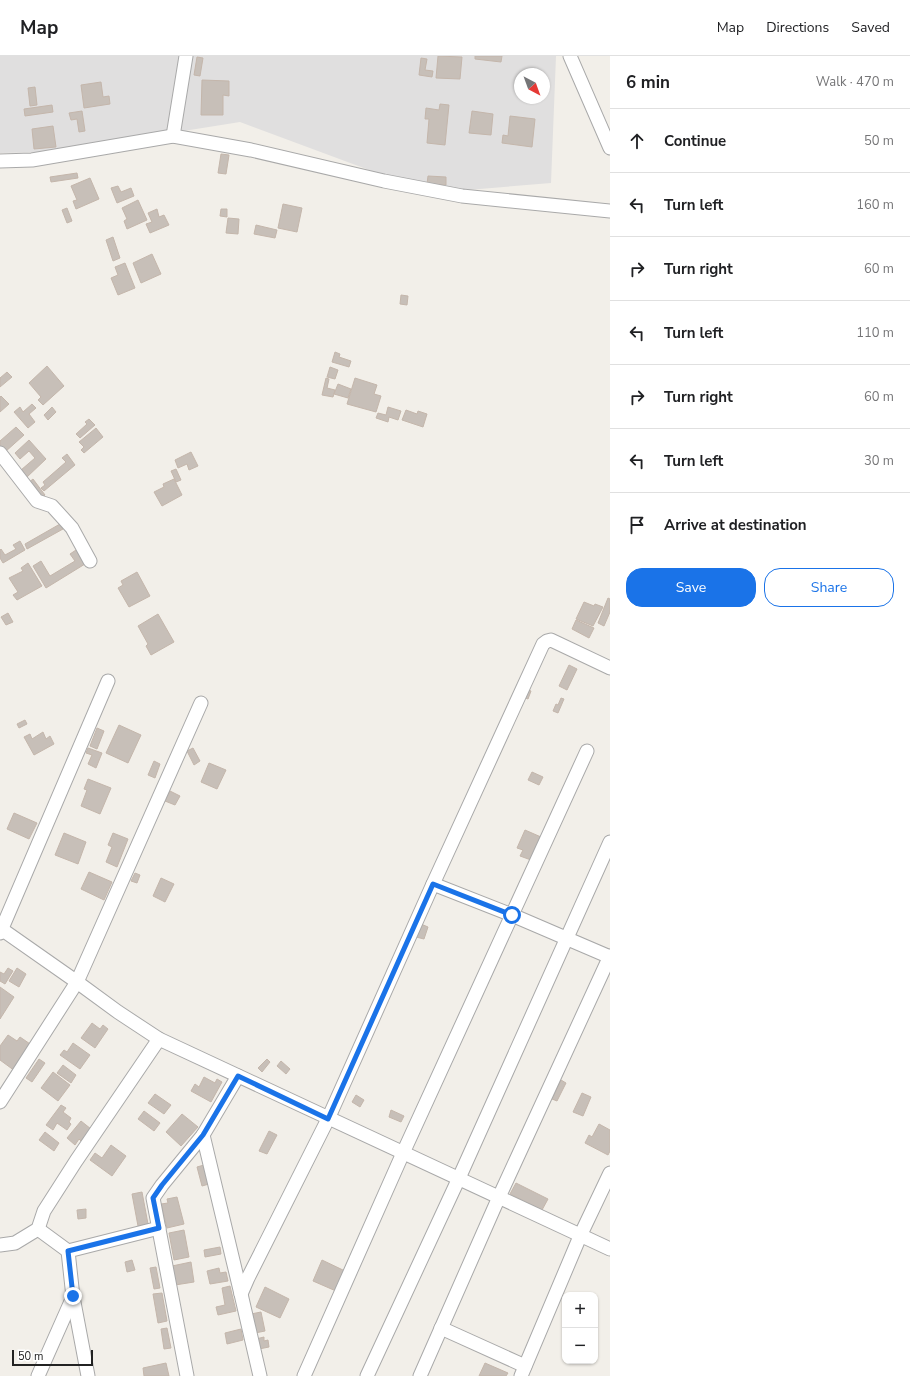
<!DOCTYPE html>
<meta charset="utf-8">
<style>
:root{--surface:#fff;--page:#f2f2f2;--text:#202124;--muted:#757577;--line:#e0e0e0;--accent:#1a73e8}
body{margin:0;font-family:"Nunito Sans",sans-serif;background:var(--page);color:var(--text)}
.controls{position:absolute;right:12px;bottom:12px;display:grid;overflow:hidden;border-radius:8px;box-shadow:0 1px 3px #0004}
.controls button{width:36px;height:36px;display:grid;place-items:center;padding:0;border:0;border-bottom:1px solid var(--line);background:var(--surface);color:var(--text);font:20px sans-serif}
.compass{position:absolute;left:514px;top:12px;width:36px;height:36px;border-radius:50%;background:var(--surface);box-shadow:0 1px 3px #0004;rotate:139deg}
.scale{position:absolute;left:12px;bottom:10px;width:81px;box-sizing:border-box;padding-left:4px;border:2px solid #222;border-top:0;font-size:11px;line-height:14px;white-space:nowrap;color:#222;-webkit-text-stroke:3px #fff;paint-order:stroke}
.stop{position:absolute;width:12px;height:12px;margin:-9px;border:3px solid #1a73e8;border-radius:50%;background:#fff}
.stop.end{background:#1a73e8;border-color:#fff;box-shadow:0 1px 4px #0008}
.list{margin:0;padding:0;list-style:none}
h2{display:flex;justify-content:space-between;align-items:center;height:52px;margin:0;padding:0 16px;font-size:17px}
h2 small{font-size:13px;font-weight:400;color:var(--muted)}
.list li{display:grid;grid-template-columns:26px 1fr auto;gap:12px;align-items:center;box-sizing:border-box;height:64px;padding:0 16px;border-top:1px solid var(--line)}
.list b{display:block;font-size:15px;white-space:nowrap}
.list em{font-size:13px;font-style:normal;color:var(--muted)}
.actions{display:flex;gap:8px;padding:12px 16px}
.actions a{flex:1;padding:9px 0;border:1px solid var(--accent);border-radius:16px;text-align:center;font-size:14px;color:var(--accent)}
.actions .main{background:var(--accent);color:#fff}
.icon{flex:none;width:22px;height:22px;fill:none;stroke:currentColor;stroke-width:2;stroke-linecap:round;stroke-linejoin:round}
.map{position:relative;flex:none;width:610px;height:1320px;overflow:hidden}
header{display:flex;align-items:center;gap:24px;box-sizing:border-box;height:56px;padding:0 20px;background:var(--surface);border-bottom:1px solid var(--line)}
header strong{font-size:19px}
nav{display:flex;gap:22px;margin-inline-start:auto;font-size:14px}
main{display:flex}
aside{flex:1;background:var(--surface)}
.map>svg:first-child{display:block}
.residential{fill:#e0dfdf;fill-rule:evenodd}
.building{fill:#c7bfb8;stroke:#c4b6ab}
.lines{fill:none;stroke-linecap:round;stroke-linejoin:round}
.minor-casing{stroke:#a9a9a9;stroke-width:15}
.minor{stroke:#fff;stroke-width:13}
.route{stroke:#1a73e8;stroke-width:5}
</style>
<header>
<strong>Map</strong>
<nav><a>Map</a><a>Directions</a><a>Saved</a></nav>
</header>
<main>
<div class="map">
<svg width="610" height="1320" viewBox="0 0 610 1320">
<rect width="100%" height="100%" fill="#f2efe9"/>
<path class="residential" d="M0,0h556l-5,127 -120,10 -191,-71 -188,30 -52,1zM520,18h24v24h-24z"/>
<g class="building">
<path d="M438,0l24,1 -2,22 -24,-1z"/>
<path d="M475,0h27l-1,6 -26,-3z"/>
<path d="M197,1l6,1 -3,18 -6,-1z"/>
<path d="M421,2l6,1 -2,11 8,1 -1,6 -13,-2z"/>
<path d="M202,24l27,1v15l-6,-1v20h-22z"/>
<path d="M101,26l2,15 6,-1 1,8 -26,4 -3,-23z"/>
<path d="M35,31l2,18 -7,1 -2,-18z"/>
<path d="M440,48l9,1 -4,40 -18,-2 2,-24h-4l1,-11 13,2z"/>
<path d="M52,49l1,7 -28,4 -1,-7z"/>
<path d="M82,55l3,20 -6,1 -2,-13 -6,1 -2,-7z"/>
<path d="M472,55l21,3 -2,21 -22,-2z"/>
<path d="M510,60l25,3 -3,28 -30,-4 1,-8 5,1z"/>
<path d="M53,70l3,21 -22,2 -2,-20z"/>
<path d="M221,98l8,1 -3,19 -8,-1z"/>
<path d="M77,117l1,5 -27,4 -1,-5z"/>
<path d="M428,120l18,1v8l-19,-1z"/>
<path d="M90,122l9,21 -23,10 -3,-8 4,-1 -6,-14z"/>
<path d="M118,130l3,6 10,-4 3,8 -17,7 -6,-15z"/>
<path d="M138,144l9,20 -20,9 -3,-8 3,-2 -5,-11z"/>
<path d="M283,148l19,4 -5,24 -19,-4z"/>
<path d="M67,152l5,13 -5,2 -5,-13z"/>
<path d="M157,153l2,8 5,-2 5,10 -19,8 -4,-9 6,-2 -4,-9z"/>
<path d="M221,153h6v8l-7,-1z"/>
<path d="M228,162l11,1 -1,15 -12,-1z"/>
<path d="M256,169l21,5 -2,8 -21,-4z"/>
<path d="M113,181l7,21 -7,3 -7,-21z"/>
<path d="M152,198l9,20 -20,9 -8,-20z"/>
<path d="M125,207l10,25 -17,7 -7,-17 7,-3 -3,-8z"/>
<path d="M401,239l7,1 -1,9 -7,-1z"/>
<path d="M335,296l5,2 -1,3 12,4 -2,6 -17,-5z"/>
<path d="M47,310l17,20 -21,19 -5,-5 3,-3 -12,-14z"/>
<path d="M330,311l8,3 -3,9 -8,-2z"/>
<path d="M7,316l5,5 -12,10v-9z"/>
<path d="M326,322l3,1 -2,9 8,2 -2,7 -11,-2z"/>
<path d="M355,322l22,7 -3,9 7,2 -5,16 -29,-8z"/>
<path d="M338,328l13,5 -3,9 -14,-4z"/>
<path d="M1,340l8,8 -9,8v-15z"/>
<path d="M32,348l4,4 -7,6 6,8 -7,6 -14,-16 6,-5 3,5z"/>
<path d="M52,351l4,5 -8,8 -4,-5z"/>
<path d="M388,351l13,4 -3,9 -9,-3 -1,5 -12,-4 2,-5 8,2z"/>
<path d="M406,354l11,4 1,-3 9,3 -4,13 -21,-7z"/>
<path d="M89,363l6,6 -15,13 -4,-4 11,-10 -2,-2z"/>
<path d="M16,371l8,8 -19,17 -5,-6v-5z"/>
<path d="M96,372l7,9 -19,16 -3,-3 3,-3 -5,-5z"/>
<path d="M29,384l17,19 -19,18 -6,-7 14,-12 -6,-7 -9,8 -5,-6z"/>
<path d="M191,396l7,14 -9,4 -2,-6 -9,4 -3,-8z"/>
<path d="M67,398l8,11 -31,26 -3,-3 4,-3 -2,-3 23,-20 -4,-4z"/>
<path d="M176,413l5,11 -5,2 -5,-11z"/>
<path d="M33,423l12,16 -5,4 -12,-16z"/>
<path d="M174,423l8,16 -20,11 -8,-14 10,-5 -1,-3z"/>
<path d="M60,468l3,5 -36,20 -2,-5z"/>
<path d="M20,485l5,9 -22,13 -3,-5v-8l1,-1 4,6 11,-6 -3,-4z"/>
<path d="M76,494l9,14 -39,24 -13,-22 8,-5 9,15 25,-15 -5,-7z"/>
<path d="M28,507l14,23 -25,14 -4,-5 5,-3 -9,-14 14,-7 -2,-3z"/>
<path d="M137,516l13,24 -21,11 -11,-19 5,-3 -2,-4z"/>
<path d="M608,542l2,1v13l-6,14 -6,-3z"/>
<path d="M584,546l10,4 1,-2 8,3 -10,19 -17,-7z"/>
<path d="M8,557l5,9 -7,3 -5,-8z"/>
<path d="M158,558l16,28 -23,13 -5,-9 2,-2 -10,-18z"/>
<path d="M576,564l18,8 -5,10 -17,-9z"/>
<path d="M569,609l8,4 -10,21 -8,-4z"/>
<path d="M526,633l5,2 -3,8 -5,-2z"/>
<path d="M561,642l3,1 -6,14 -5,-2 3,-7 2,1z"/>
<path d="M25,664l2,4 -8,4 -2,-4z"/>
<path d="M119,669l22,10 -13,28 -22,-10z"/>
<path d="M97,672l7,3 -7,18 -7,-3z"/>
<path d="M43,676l3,7 4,-3 4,8 -20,11 -10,-18 6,-3 2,5z"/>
<path d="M88,692l14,5 -6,15 -8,-4 4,-9 -6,-2z"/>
<path d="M193,692l7,13 -6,4 -7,-14z"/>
<path d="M154,705l6,3 -5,14 -7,-3z"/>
<path d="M209,707l17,7 -9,19 -16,-7z"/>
<path d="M532,716l11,5 -4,8 -11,-5z"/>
<path d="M88,723l23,9 -11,26 -19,-8 6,-16 -3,-1z"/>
<path d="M170,735l10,5 -5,9 -10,-4z"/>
<path d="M14,757l23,10 -8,16 -22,-10z"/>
<path d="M525,774l16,7 -10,23 -11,-4 3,-6 -6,-2z"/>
<path d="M64,777l22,9 -8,22 -23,-9z"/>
<path d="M113,777l15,6 -11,28 -11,-5 6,-15 -4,-2z"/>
<path d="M89,816l23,10 -8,18 -23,-11z"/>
<path d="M135,817l5,2 -3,8 -6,-2z"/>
<path d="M161,822l13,6 -9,18 -12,-6z"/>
<path d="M421,868l7,3 -4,12 -8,-2z"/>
<path d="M8,912l5,3 -8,13 -5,-3v-9l4,2z"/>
<path d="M17,912l9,6 -7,13 -10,-6z"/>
<path d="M0,931l14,10 -14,22z"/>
<path d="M92,967l8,6 3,-4 5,4 -13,19 -14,-10z"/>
<path d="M8,979l9,6 3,-4 13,9 -18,25 -15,-11v-14z"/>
<path d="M73,987l17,12 -10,14 -20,-14 4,-5 3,2z"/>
<path d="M39,1003l6,4 -13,19 -6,-4z"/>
<path d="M267,1003l3,3 -8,10 -4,-4z"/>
<path d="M281,1005l9,8 -4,5 -9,-8z"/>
<path d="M63,1009l13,10 -5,8 -14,-10z"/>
<path d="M53,1016l17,13 -12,16 -17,-13z"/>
<path d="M204,1021l11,6 2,-4 5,3 -11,20 -20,-11 4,-7 4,3z"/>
<path d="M561,1024l5,3 -9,18 -5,-2z"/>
<path d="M582,1037l9,4 -8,19 -10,-4z"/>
<path d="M155,1038l16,11 -7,9 -16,-11z"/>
<path d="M356,1039l8,5 -4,7 -8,-5z"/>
<path d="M61,1049l5,3 -3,4 8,6 -2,4 2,2 -4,6 -10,-7 -4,7 -7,-5z"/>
<path d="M391,1054l13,6 -3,6 -12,-5z"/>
<path d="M144,1055l16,12 -6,8 -16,-12z"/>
<path d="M182,1058l16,13 -17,19 -15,-14z"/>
<path d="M81,1065l10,8 -10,12 -2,-2 -4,6 -8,-7z"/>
<path d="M599,1068l11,6v21l-2,4 -23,-12 4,-8 3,2z"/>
<path d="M269,1075l8,4 -10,19 -8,-3z"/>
<path d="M45,1076l14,11 -5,8 -15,-11z"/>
<path d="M111,1089l15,11 -14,20 -22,-16 5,-7 7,5z"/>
<path d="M204,1109l5,19 -7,2 -5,-19z"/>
<path d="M516,1127l32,16 -6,11 -32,-16z"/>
<path d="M142,1136l6,32 -10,2 -6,-32z"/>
<path d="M177,1141l7,27 -17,4 -6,-24 7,-1 -1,-4z"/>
<path d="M86,1153v9l-8,1 -1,-9z"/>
<path d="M184,1174l5,27 -15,3 -5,-27z"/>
<path d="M220,1191l1,7 -16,3 -1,-7z"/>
<path d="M132,1204l3,10 -8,2 -2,-10z"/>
<path d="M322,1204l23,11 -9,20 -23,-10z"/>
<path d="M191,1206l3,20 -19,3 -3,-19z"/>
<path d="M156,1211l4,21 -6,1 -4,-21z"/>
<path d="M219,1212l1,5 6,-1 2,9 -18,3 -3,-13z"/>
<path d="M230,1230l6,25 -18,4 -2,-8 9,-2 -3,-17z"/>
<path d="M265,1231l24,12 -9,19 -24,-11z"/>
<path d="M162,1237l5,28 -9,2 -5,-29z"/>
<path d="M261,1256l4,19 -10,2 -4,-19z"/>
<path d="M167,1272l4,20 -7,1 -3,-20z"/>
<path d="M241,1273l2,11 -16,4 -2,-11z"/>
<path d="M264,1281v4l4,-1 1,7 -10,2 -3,-10z"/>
<path d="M166,1307l3,13h-25l-1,-8z"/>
<path d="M485,1307l23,10 -2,3h-27z"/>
</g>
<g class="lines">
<g class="minor-casing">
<g id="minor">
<path d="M570,0l40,92"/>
<path d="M173,80l13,-80"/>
<path d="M0,105l32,-1 141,-24 78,14 133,31 78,15 148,15"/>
<path d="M0,397l37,48 15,5 20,22 18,33"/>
<path d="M433,828l79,31 98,42"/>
<path d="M0,872l77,54 41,30 41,27 451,210"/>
<path d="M0,877l108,-252"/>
<path d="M0,1046l77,-120 124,-279"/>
<path d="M203,1079l38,159 19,82"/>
<path d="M38,1173l30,22 91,-23"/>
<path d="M0,1189l15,-2 23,-14 6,-18 32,-50 83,-122"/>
<path d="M68,1195l5,46 15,79"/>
<path d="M241,1238l7,-16 80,-159 105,-235 110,-240 4,-3 4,-1 59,28"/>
<path d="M441,1272l84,38"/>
<path d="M38,1320l35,-79"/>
<path d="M187,1320l-34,-178 9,-13 41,-50 35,-59"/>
<path d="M304,1320l99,-223 184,-402"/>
<path d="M367,1320l92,-198 151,-336"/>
<path d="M420,1320l79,-179 111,-241"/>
<path d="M521,1320l60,-142 29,-61"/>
</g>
</g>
<use href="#minor" class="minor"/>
</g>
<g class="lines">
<path class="route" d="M73,1240l-5,-45 91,-23 -6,-30 9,-13 41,-50 35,-59 90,43 105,-235 79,31"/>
</g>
</svg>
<div class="controls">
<button>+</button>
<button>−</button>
</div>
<svg class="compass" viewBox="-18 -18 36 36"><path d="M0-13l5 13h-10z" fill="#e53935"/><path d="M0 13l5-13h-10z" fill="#757577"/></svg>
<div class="scale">50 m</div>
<div class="stop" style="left:512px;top:859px"></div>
<div class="stop end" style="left:73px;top:1240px"></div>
</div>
<aside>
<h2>6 min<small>Walk · 470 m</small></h2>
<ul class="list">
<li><svg class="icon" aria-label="ahead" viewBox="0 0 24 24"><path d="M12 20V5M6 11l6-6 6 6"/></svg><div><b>Continue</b></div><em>50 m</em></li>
<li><svg class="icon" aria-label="left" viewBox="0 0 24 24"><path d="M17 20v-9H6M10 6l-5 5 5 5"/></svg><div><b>Turn left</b></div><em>160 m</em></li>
<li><svg class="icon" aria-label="right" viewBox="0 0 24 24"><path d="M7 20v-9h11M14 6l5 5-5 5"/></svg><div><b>Turn right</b></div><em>60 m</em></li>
<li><svg class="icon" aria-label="left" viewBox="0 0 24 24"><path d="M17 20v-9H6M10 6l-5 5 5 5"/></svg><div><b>Turn left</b></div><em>110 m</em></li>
<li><svg class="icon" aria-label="right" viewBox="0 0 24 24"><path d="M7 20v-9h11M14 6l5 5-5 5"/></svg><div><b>Turn right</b></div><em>60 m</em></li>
<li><svg class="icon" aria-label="left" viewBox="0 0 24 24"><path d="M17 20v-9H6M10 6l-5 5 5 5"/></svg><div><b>Turn left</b></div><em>30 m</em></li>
<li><svg class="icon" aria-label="arrive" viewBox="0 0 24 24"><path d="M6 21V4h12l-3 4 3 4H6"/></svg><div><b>Arrive at destination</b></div></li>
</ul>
<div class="actions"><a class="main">Save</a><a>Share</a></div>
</aside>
</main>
